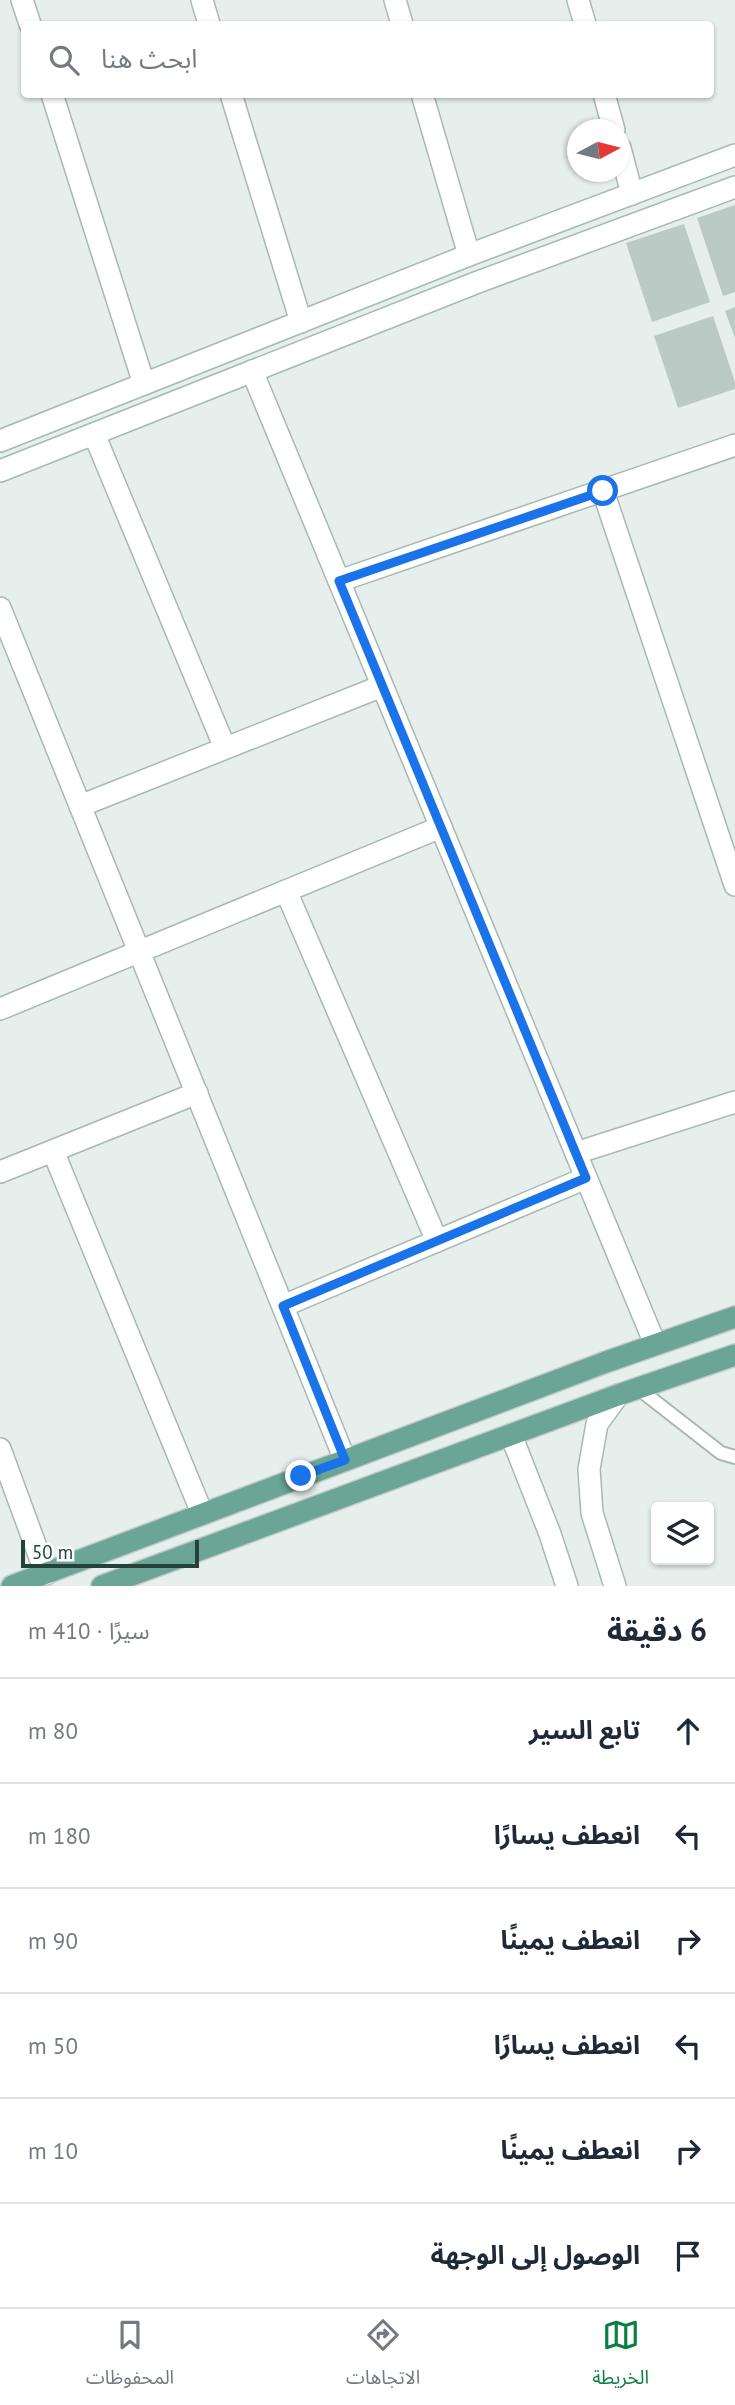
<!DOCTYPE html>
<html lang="ar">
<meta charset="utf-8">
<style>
:root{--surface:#fff;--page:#f6f6f7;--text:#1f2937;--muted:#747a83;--line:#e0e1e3;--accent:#0b8043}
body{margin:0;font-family:"PT Sans","Noto Sans Arabic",sans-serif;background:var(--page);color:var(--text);direction:rtl}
.controls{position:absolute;right:21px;bottom:21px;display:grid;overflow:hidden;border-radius:7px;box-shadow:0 2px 5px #0004}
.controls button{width:63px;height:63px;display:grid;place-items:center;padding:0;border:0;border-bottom:2px solid var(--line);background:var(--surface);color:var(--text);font:35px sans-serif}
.compass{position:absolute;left:567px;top:119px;width:63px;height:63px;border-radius:50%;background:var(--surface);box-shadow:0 2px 5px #0004;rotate:83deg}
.scale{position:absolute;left:21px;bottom:18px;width:178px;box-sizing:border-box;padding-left:7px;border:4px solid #24423a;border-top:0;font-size:19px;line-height:24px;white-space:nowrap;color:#24423a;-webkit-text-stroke:5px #f7fbf9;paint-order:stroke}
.stop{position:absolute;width:21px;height:21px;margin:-16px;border:5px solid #1a73e8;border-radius:50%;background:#fff}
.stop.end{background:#1a73e8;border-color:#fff;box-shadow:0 2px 7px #0008}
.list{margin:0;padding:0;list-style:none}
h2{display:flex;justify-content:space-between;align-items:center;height:91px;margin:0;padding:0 28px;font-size:30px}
h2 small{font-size:23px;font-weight:400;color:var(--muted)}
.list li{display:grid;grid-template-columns:46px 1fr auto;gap:21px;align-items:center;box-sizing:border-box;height:105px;padding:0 28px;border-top:2px solid var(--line)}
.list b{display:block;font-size:26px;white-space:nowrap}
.list em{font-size:23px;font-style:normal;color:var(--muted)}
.icon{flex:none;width:38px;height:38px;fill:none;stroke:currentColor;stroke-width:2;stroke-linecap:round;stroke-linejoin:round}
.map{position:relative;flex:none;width:735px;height:1586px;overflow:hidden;direction:ltr}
.search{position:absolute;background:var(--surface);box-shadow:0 2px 5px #0004;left:21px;right:21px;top:21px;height:77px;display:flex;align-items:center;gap:18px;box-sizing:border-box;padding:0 24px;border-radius:7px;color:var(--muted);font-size:26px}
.sheet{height:721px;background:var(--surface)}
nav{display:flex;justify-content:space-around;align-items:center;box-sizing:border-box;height:98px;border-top:2px solid var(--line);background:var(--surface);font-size:19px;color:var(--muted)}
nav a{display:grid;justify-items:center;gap:4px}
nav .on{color:var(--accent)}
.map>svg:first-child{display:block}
.building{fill:#bbcac4}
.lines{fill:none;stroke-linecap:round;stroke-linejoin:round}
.lane-casing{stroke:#a8b8b2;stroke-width:16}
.street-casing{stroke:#a8b8b2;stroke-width:24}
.secondary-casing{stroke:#a4bbb3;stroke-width:24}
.primary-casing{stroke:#c2cac8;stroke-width:24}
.lane{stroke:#fff;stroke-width:12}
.street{stroke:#fff;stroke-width:21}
.secondary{stroke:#fff;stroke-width:21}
.primary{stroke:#6aa596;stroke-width:21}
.route{stroke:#1a73e8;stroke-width:9}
</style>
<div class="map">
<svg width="735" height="1586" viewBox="0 0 735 1586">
<rect width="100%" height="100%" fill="#e6efeb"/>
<g class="building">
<path d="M735,205v87l-12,4 -26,-78z"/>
<path d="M684,224l26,78 -58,20 -26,-79z"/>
<path d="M735,307v31l-10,-27z"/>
<path d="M713,316l22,66v7l-57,19 -24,-72z"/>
</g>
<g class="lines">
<g class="lane-casing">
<path id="lane" d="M639,1389l82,64 14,4"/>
</g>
<g class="street-casing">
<g id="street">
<path d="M22,0l8,24"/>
<path d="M202,0l7,24"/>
<path d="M395,0l7,24"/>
<path d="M578,0l7,24"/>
<path d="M52,94l92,290"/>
<path d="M231,94l70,228"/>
<path d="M422,94l47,161"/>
<path d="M604,94l10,36"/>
<path d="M620,148l12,46"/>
<path d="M252,371l403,973"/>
<path d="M94,434l131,314"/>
<path d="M603,491l132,394"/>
<path d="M339,581l396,-136"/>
<path d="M0,608l345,852"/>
<path d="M80,806l302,-120"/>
<path d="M286,891l151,350"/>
<path d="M0,1009l441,-182"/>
<path d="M53,1151l149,362"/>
<path d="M576,1153l159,-51"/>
<path d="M0,1172l197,-79"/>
<path d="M283,1306l303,-128"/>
<path d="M0,1449l46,125"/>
</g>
</g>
<g class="secondary-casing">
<g id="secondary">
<path d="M0,441l469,-186 266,-100"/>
<path d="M0,471l478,-189 257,-95"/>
<path d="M511,1435l39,99 17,52"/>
<path d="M615,1586l-23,-73 -3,-44 8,-45 21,-29"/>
</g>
</g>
<g class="primary-casing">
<g id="primary">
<path d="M12,1586l594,-224 129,-45"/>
<path d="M102,1586l516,-191 117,-40"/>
</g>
</g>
<use href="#lane" class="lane"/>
<use href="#street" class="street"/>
<use href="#secondary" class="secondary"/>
<use href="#primary" class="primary"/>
</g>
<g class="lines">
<path class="route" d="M301,1476l44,-16 -62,-154 303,-128 -247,-597 264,-90"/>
</g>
</svg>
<div class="controls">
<button><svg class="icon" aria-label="layers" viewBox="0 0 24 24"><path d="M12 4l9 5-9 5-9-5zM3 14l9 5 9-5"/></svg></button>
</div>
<svg class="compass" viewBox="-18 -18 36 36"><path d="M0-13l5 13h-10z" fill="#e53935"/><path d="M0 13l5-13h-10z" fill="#747a83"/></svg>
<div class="scale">50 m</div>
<div class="stop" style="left:603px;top:491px"></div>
<div class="stop end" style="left:301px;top:1476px"></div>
<div class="search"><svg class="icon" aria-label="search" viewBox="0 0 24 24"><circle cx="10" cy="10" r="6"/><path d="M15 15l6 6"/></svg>ابحث هنا</div>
</div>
<section class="sheet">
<h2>6 دقيقة<small>سيرًا · 410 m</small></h2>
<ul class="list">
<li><svg class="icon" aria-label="ahead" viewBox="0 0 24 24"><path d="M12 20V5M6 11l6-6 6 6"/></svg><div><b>تابع السير</b></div><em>80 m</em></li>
<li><svg class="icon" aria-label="left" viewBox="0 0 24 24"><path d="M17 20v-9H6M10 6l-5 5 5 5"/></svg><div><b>انعطف يسارًا</b></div><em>180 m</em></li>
<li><svg class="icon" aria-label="right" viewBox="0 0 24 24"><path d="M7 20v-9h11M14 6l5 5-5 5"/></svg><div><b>انعطف يمينًا</b></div><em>90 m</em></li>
<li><svg class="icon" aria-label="left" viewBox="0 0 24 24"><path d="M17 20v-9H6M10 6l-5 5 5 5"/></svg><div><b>انعطف يسارًا</b></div><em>50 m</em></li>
<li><svg class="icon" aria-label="right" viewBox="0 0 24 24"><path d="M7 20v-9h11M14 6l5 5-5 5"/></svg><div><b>انعطف يمينًا</b></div><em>10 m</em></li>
<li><svg class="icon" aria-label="arrive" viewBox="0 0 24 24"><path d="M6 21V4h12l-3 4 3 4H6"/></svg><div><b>الوصول إلى الوجهة</b></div></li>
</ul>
</section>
<nav>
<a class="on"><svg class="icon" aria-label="map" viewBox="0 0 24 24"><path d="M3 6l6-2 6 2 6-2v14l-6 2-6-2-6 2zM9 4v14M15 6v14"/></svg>الخريطة</a>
<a><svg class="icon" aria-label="directions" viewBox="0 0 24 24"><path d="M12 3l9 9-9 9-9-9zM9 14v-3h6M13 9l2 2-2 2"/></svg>الاتجاهات</a>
<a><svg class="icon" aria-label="saved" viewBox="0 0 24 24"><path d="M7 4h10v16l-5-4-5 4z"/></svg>المحفوظات</a>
</nav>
